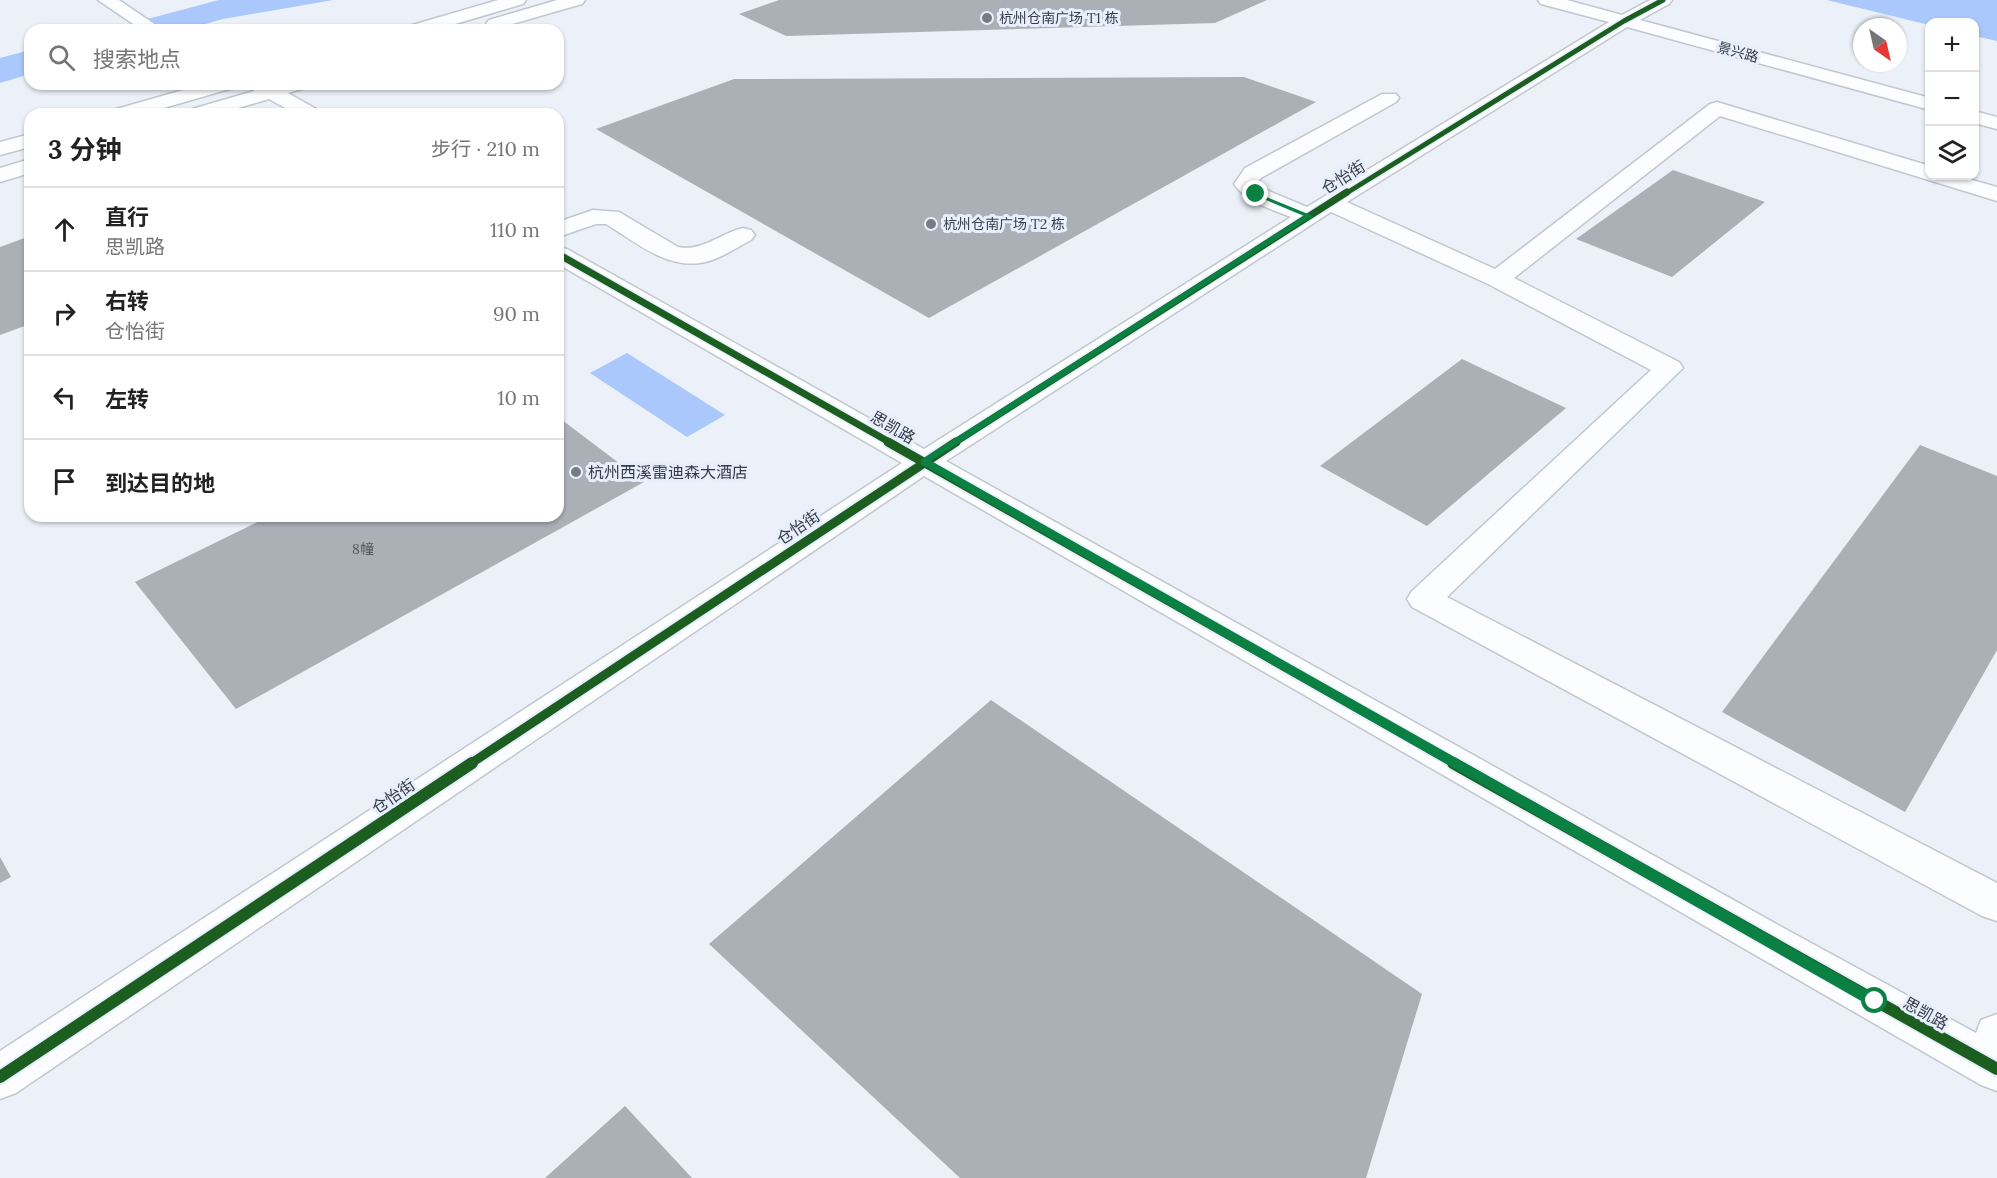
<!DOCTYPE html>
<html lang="zh">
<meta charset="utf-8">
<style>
:root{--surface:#fff;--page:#f2f2f2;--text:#222;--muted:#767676;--line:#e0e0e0}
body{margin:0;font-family:Lora,"Noto Sans SC",serif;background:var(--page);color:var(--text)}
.controls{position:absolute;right:18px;top:18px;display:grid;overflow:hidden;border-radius:12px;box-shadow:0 2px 4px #0004}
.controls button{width:54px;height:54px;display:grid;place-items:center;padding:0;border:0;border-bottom:2px solid var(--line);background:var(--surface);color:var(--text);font:30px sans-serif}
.compass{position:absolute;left:1853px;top:18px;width:54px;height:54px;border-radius:50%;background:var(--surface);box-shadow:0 2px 4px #0004;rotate:146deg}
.stop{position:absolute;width:18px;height:18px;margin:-14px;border:4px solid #0b8043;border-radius:50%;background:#fff}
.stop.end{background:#0b8043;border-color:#fff;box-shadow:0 2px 6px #0008}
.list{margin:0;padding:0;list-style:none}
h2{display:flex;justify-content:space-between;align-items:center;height:78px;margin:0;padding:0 24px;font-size:26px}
h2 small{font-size:20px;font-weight:400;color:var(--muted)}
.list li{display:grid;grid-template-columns:39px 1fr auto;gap:18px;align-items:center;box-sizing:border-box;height:84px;padding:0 24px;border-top:2px solid var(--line)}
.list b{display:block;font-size:22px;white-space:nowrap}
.list p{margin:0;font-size:20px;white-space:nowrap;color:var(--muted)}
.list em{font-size:20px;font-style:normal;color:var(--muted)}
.icon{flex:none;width:33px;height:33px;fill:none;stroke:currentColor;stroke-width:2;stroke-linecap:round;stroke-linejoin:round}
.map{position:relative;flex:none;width:1997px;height:1178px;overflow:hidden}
.search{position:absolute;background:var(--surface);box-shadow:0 2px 4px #0004;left:24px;top:24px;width:540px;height:66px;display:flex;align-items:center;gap:15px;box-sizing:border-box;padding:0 21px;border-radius:18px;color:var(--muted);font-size:22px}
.panel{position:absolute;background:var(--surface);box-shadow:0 2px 4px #0004;left:24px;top:108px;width:540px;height:414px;border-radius:18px}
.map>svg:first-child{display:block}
.water{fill:#aac8fb}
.building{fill:#abafb6}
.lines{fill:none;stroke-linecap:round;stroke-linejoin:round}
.minor-casing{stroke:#c2c7cf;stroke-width:3}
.minor{fill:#fcfdfe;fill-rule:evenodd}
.cycleway-far3-casing{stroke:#e7effd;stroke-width:8}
.cycleway-far2-casing{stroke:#e7effd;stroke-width:10}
.cycleway-far1-casing{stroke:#e7effd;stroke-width:13}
.cycleway-casing{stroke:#e7effd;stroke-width:16}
.cycleway-far3{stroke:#1b5e20;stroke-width:5}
.cycleway-far2{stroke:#1b5e20;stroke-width:7}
.cycleway-far1{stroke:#1b5e20;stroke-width:9}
.cycleway{stroke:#1b5e20;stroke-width:12}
.route{fill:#0b8043}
.poi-dot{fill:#767c84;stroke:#e7effd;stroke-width:2}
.labels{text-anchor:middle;stroke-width:6;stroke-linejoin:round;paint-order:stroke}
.far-poi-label{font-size:14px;fill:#373d46;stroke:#e7effd;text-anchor:start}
.far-street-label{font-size:14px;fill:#373d46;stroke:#e7effd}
.number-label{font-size:14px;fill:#545a62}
.street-label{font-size:16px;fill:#373d46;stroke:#e7effd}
.poi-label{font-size:16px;fill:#373d46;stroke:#e7effd;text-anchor:start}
</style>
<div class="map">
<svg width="1997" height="1178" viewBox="0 0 1997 1178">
<rect width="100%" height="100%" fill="#ecf0f8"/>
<g class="water">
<path d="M219,0h114l-110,19 -39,11h-78z"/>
<path d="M1827,0h170v41l-22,-5 -1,-14h-44l-1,3z"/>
<path d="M30,50v24l-30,9v-25z"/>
<path d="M627,353l98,62 -38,22 -97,-64z"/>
</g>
<g class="building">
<path d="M779,0h488l-52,23 -429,13 -47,-22z"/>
<path d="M1244,77l72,25 -387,216 -333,-189 138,-50z"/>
<path d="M1673,170l92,32 -93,75 -96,-38z"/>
<path d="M30,236v88l-30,11v-88z"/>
<path d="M1462,359l104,49 -139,118 -107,-60z"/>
<path d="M558,417l86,65 -408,227 -101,-127 135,-66h288z"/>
<path d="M1920,445l77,31v174l-92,162 -183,-100z"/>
<path d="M991,700l431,294 -56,184h-406l-251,-234z"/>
<path d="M0,857l11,20 -11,6z"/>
<path d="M625,1106l67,72h-147z"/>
</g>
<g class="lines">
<g class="minor-casing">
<g id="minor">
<path d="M98,0h21l44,30h-21z"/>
<path d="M498,0h28l-3,4 -88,26h-29l3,-4z"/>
<path d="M557,0h28l-3,4 -87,25 -6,-1 -3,-4 3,-4z"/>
<path d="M1538,0h29l55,15 28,-15h22l-3,4 -29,16 290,78v12l-303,-83 -280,175 148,67 215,-165 7,-2 213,64v10h28l39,11v14l-277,-85 -206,162 165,84 4,6 -236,229 550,286v38l-15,-5 -570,-309 -5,-8 5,-8 239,-221 -163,-86 -157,-72 -385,249 834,465 196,107 5,-13 16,-6v77l-16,-6 -1057,-609 -908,617 -16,6v-48l902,-588 -344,-199v-17l9,2 357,200 367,-232c-20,-8 -44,-14 -57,-33l11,-16 137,-74h14l3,4 -3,4 -135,76 -4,5 7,6 43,18 302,-185 -68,-18z"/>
<path d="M204,84h32l-3,4 -90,26h-33l3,-4z"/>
<path d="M251,84h57l-3,4 -17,5 30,17 3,4h-25l-27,-15 -51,15 -29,-1 3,-4 62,-18 -4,-5z"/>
<path d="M1974,111l23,6v12l-23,-6z"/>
<path d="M30,134v13l-30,8v-13z"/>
<path d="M30,159v14l-30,9v-14z"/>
<path d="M593,210l26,2 59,35c24,5 43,-14 65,-19l8,2 4,5 -4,5c-15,8 -34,21 -51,23 -35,5 -66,-22 -94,-39h-10l-38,13v-15z"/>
</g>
</g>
<use href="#minor" class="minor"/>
<g class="cycleway-far3-casing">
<path id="cycleway-far3" d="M1345,194l279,-173 39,-21"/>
</g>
<g class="cycleway-far2-casing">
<g id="cycleway-far2">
<path d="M558,254l333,189"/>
<path d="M954,443l393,-251"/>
</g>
</g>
<g class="cycleway-far1-casing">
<g id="cycleway-far1">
<path d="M888,442l568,322"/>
<path d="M470,764l486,-322"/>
</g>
</g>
<g class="cycleway-casing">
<g id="cycleway">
<path d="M1453,763l544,306"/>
<path d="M0,1077l472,-314"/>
</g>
</g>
<use href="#cycleway-far3" class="cycleway-far3"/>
<use href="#cycleway-far2" class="cycleway-far2"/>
<use href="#cycleway-far1" class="cycleway-far1"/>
<use href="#cycleway" class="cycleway"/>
</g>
<path class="route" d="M1254,192l59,24 -382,245 948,536 2,4 -2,5h-9l-949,-542v-4l383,-244 -50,-21z"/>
<g class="poi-dot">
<circle cx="987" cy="18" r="6"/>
<circle cx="931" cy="224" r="6"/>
<circle cx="576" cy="472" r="6"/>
</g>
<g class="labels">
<g class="far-poi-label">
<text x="999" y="23">杭州仓南广场 T1 栋</text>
<text x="943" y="229">杭州仓南广场 T2 栋</text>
</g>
<g class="far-street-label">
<text transform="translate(1738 52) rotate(15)" y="5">景兴路</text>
</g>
<g class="number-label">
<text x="363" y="554">8幢</text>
</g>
<g class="street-label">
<text transform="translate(1343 177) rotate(-32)" y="6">仓怡街</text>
<text transform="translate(893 427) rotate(30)" y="6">思凯路</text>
<text transform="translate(798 527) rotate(-34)" y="6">仓怡街</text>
<text transform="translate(393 796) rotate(-34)" y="6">仓怡街</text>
<text transform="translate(1926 1013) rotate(29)" y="6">思凯路</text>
</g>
<g class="poi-label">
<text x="588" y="478">杭州西溪雷迪森大酒店</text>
</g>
</g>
</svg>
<div class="controls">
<button>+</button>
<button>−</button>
<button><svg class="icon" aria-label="layers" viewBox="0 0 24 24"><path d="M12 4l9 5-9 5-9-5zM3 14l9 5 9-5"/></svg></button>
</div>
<svg class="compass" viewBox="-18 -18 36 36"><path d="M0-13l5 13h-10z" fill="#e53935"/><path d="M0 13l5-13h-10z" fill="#767676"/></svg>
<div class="stop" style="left:1875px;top:1001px"></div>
<div class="stop end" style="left:1256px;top:194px"></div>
<div class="search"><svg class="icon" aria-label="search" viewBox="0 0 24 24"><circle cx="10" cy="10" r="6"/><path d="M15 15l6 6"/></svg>搜索地点</div>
<section class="panel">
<h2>3 分钟<small>步行 · 210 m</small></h2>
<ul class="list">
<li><svg class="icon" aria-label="ahead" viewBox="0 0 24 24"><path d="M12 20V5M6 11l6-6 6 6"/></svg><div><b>直行</b><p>思凯路</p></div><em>110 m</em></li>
<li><svg class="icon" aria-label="right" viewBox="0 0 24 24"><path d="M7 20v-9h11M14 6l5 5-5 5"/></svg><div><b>右转</b><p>仓怡街</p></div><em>90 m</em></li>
<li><svg class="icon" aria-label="left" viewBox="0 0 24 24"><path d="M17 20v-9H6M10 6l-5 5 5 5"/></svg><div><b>左转</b></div><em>10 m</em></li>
<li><svg class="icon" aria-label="arrive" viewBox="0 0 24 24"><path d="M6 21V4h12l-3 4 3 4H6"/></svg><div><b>到达目的地</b></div></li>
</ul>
</section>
</div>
